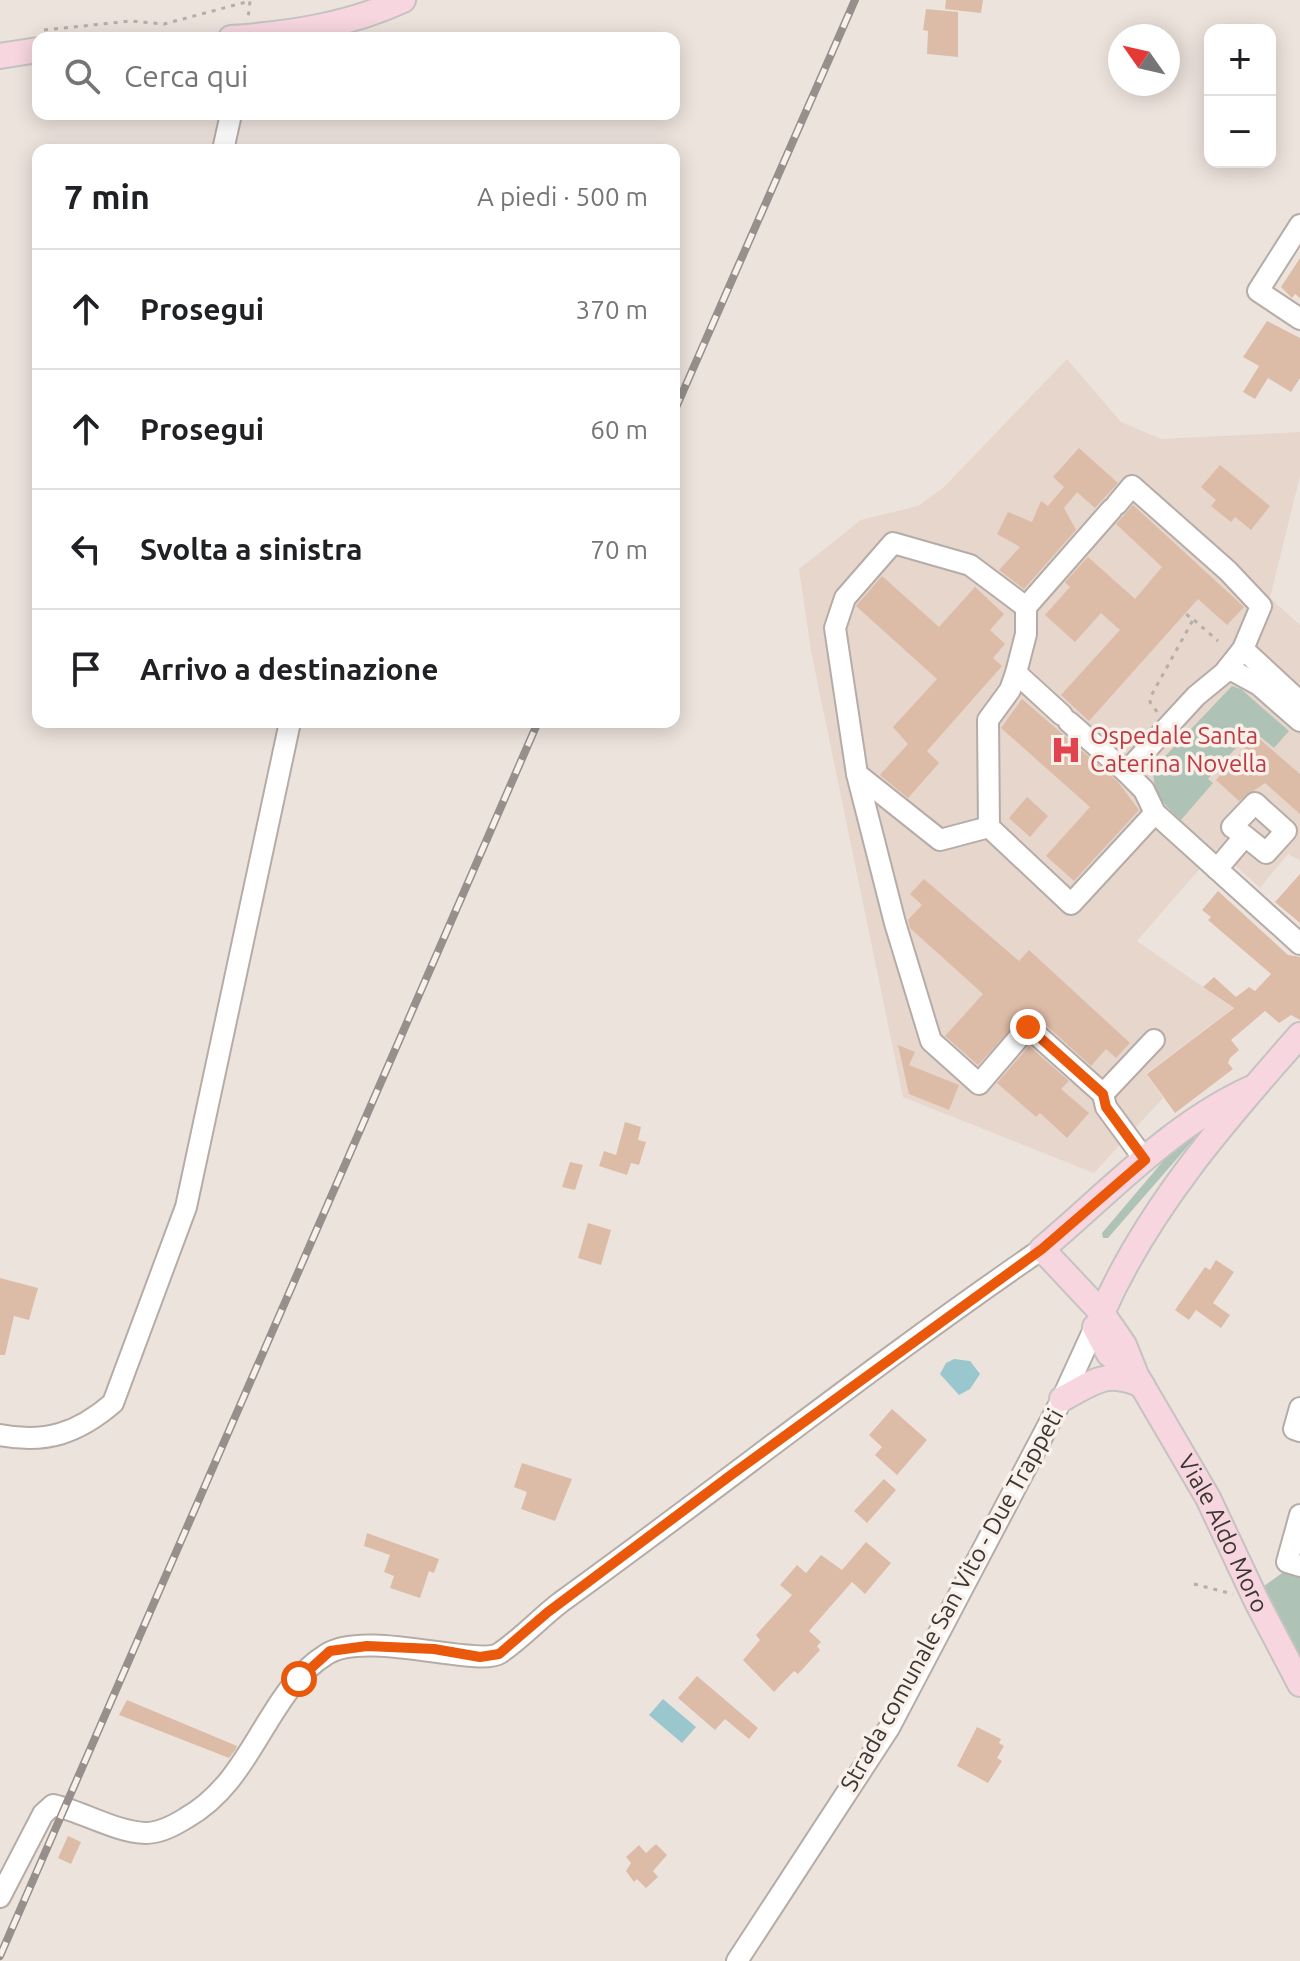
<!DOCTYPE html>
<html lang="it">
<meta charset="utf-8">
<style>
:root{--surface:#fff;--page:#f6f6f6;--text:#202124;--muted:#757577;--line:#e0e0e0}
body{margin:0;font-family:Ubuntu,sans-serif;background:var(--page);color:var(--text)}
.controls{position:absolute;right:24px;top:24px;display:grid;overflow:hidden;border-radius:16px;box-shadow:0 4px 20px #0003}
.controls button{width:72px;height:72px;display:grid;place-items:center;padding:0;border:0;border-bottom:2px solid var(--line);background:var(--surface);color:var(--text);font:40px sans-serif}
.compass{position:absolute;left:1108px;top:24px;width:72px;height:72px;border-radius:50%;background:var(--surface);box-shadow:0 4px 20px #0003;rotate:304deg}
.stop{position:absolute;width:24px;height:24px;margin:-18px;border:6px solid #ea580c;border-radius:50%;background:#fff}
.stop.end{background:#ea580c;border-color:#fff;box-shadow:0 2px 8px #0008}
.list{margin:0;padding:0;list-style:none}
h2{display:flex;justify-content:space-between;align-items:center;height:104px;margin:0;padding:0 32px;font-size:34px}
h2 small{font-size:26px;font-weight:400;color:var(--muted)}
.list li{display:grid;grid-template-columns:52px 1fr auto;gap:24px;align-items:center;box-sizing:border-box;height:120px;padding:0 32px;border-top:2px solid var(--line)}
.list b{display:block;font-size:30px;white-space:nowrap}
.list em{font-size:26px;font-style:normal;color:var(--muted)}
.icon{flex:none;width:44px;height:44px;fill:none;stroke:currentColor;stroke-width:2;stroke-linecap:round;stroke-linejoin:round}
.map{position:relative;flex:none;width:1300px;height:1961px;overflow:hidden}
.search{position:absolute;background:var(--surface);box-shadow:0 4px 20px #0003;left:32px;top:32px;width:648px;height:88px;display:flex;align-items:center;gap:20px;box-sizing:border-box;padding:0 28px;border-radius:16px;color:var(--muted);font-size:30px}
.panel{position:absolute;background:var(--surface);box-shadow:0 4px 20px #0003;left:32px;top:144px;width:648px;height:584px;border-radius:16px}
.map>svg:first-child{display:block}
.built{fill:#e6d6cc}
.green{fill:#aec3b6}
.water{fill:#9ac7ce}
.building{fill:#ddbca7}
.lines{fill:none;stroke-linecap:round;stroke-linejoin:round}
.minor-casing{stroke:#b6aca7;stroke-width:24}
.major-casing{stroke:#c4c3c2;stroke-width:28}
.path{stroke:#b6aea9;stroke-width:3;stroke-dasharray:4 6;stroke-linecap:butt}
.minor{stroke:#fff;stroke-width:20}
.major{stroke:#f7d6df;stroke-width:24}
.rail-casing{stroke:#968f8b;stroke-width:8}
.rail{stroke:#faf0ea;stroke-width:5;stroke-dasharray:15;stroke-linecap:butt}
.route{stroke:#ea580c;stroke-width:10}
.labels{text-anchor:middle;stroke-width:7;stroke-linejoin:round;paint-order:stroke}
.health-label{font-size:24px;fill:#be3a42;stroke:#faf0ea;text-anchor:start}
.street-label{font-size:24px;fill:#3a3734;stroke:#faf0ea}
</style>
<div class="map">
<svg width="1300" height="1961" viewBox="0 0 1300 1961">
<rect width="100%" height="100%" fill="#ede3dd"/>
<path class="built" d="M1067,359l54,63 40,17 139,-7v44l-30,122 30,27v235l-12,-6 -28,34 -43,-39 -80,92 96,67 -86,65 16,25 -69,75 -191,-76 -92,-446 -12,-82 62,-49 57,-14 25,-18z"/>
<g class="green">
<path d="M1232,686l9,3 48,42 -15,17 -22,-18 -44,49 5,4 -32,37c-17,-15 -30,-28 -27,-52z"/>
<path d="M1187,1133h9l-2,6 -86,99h-5l-1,-5z"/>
<path d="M1282,1573l18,2v80l-36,-69z"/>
</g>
<g class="water">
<path d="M954,1359l16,2 10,13 -10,15 -11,6 -19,-21 6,-11z"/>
<path d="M663,1699l33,28 -14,16 -33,-28z"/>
</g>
<g class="building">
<path d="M946,0h37l-2,13 -36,-4z"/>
<path d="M926,9l32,3v45l-31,-3 1,-23 -5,-1z"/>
<path d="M1300,258v40l-5,-4 -3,4 -11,-11z"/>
<path d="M1267,321l33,17v40l-9,14 -23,-14 -13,21 -12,-7 16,-26 -16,-9z"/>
<path d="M1079,448l39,35 -23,25 -18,-16 -13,16 12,22 -52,59 -25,-19 21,-23 -23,-13 11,-22 24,10 9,-21 7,5 16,-19 -11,-10z"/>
<path d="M1220,465l50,41 -19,24 -16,-13 -4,5 -20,-16 5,-6 -15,-13z"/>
<path d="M1133,505l111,102 -17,18 -29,-26 -109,122 -28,-26 59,-65 -19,-17 -26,29 -30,-27 25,-28 -5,-5 23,-25 47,42 27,-32 -46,-43z"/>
<path d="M882,576l57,51 36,-40 29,27 -14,16 15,14 -12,14 9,8 -75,85 12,12 -31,35 -28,-23 28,-31 -15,-17 44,-48 -81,-73z"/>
<path d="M1022,699l96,83 21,28 -65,71 -28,-25 44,-49 -89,-79z"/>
<path d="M1256,736l44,38v40l-35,-31 -26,18 -23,-21z"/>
<path d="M1027,797l21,19 -18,21 -21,-19z"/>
<path d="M1300,874v49l-25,-21z"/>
<path d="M924,879l95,82 10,-11 101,93 -14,15 -10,-9 -15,17 -54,-49 -12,-2 -47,50 -33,-29 38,-42 -73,-66 -2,-8 14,-15 -12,-11z"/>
<path d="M1218,891l70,64 12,2v63l-9,-5 -12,8 -14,-12 -34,29 8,10 -9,8 -2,5 5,6 -58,44 -28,-39 87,-66 -31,-21 11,-10 22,20 13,-10 6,4 16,-17 -63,-54 3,-3 -9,-7z"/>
<path d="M898,1045l17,7 -6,13 50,20 -10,25 -40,-16z"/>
<path d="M1029,1046l40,35 -8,8 28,24 -22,25 -27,-25 -4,4 -39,-34z"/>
<path d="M625,1122l16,5 -3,13 8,2 -7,23 -8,-2 -4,12 -28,-9 5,-15 12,4z"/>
<path d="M570,1162l13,3 -8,25 -13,-3z"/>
<path d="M588,1223l23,7 -10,35 -23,-7z"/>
<path d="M1216,1260l18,12 -21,31 17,12 -9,13 -25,-18 -7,10 -14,-10 30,-43 5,3z"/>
<path d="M0,1278l38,10 -9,32 -15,-4 -9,39h-5z"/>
<path d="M892,1409l35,31 -30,35 -22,-20 7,-8 -13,-12z"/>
<path d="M522,1463l50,16 -17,42 -34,-12 6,-17 -13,-5z"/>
<path d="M884,1479l12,11 -29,33 -13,-12z"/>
<path d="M367,1533l72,26 -5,14 -5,-2 -9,27 -30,-10 4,-12 -10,-4 6,-17 -26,-9z"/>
<path d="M866,1542l25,21 -26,31 -13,-12 -43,49 12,11 -4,4 3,4 -22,24 -4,-3 -20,21 -31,-32 17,-20 -4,-5 36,-40 -12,-10 17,-20 9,8 15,-18 21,15z"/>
<path d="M697,1676l61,52 -9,11 -24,-20 -10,11 -37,-32z"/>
<path d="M127,1700l110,46 -1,3 -7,9 -97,-38 -13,-5z"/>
<path d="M977,1727l24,12 -2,4 5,3 -7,12 5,3 -14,22 -31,-17z"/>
<path d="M68,1836l13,6 -10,22 -13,-6z"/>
<path d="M656,1844l11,11 -14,16 5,6 -12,11 -9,-9 -3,3 -8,-11 5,-8 -5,-6 13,-12 7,8z"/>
</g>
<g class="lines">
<g class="minor-casing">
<g id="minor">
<path d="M223,150l8,-36"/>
<path d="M1300,225l-42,66 42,28"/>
<path d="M1117,504l15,-18 96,85 33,35 -18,43 -19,24 -28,23 -70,76 18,18 11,23 145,131"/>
<path d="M1243,649l57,53"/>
<path d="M1228,668l31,17 41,36"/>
<path d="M1016,673l-6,17 -22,30 1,107 82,77 84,-91"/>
<path d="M1062,715l-46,-42 10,-39v-27l86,-98"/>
<path d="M1069,722l57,50"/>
<path d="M857,774l38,149 36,118 48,43 49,-57 75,67 51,-54"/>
<path d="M989,827l-49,13 -83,-66 -22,-146 10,-30 48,-55 77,22 56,42"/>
<path d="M1217,869l28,-33 21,17 20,-22 -31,-28 -23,24 13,9"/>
<path d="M1103,1094l3,13 39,53"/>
<path d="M1300,1408l-6,21 6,2"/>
<path d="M0,1435c46,9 78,-2 113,-32l73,-196 104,-485"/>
<path d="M1300,1515l-13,47 13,4"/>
<path d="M0,1897l43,-83 10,-9c31,7 62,27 93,28 13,0 29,-8 40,-15 69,-39 80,-127 141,-164 39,-25 152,14 173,-1 22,-15 40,-35 61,-51 161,-116 317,-241 481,-353"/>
<path d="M737,1961l152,-233 173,-329 38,-83"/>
</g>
</g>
<g class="major-casing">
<g id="major">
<path d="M231,38c59,-4 118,-13 172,-38"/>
<path d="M0,56l38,-6"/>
<path id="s1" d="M1254,1087c-82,36 -144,105 -212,162l60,64 22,32 12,30 72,123 49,104 43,82"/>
<path d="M1102,1313c46,-105 123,-193 198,-278"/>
<path d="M1095,1327l14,27 25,19"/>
<path d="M1062,1399c33,-17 43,-30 80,-14"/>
</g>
</g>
<g class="path">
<path d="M44,30l87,-9 33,3 86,-23 -2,18"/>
<path d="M1194,620l24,21"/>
<path d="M1157,712l-7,-10 1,-6 42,-76 -8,-7"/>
<path d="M1194,1584l39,10"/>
</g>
<use href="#minor" class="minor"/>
<use href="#major" class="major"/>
<g class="rail-casing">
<g id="rail">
<path d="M674,412l181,-412"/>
<path d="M0,1956l538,-1234"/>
</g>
</g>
<use href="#rail" class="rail"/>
</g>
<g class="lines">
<path class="route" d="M299,1679l31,-28 37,-5 67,3 46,8 19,-3 49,-42 183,-137 311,-226 103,-89 -39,-53 -3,-13 -75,-67"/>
</g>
<defs>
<g id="hospital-bare" transform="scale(2.4)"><path d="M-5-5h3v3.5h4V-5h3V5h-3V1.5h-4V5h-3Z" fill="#e0444e" stroke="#faf0ea" stroke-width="2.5" paint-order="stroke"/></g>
</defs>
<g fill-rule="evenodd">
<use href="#hospital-bare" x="1066" y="750"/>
</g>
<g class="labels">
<g class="health-label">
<text x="1090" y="744">Ospedale Santa<tspan x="1090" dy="28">Caterina Novella</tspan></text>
</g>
<g class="street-label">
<text dy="8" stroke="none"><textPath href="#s1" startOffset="608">Viale Aldo Moro</textPath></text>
<text transform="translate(952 1600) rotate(-61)" y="8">Strada comunale San Vito - Due Trappeti</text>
</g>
</g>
</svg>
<div class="controls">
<button>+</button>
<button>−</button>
</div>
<svg class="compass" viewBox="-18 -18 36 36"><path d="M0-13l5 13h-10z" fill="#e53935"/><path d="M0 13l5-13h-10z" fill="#757577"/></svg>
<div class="stop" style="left:299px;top:1679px"></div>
<div class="stop end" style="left:1028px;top:1027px"></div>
<div class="search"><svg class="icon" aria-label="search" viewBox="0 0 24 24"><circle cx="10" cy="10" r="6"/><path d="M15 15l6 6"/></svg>Cerca qui</div>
<section class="panel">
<h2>7 min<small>A piedi · 500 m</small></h2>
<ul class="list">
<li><svg class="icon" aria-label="ahead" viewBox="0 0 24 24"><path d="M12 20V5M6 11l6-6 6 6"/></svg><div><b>Prosegui</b></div><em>370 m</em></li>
<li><svg class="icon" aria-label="ahead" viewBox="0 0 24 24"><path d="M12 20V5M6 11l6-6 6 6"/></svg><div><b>Prosegui</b></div><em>60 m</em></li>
<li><svg class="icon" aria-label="left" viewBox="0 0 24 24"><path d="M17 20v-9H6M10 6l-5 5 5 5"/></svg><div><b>Svolta a sinistra</b></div><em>70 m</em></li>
<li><svg class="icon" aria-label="arrive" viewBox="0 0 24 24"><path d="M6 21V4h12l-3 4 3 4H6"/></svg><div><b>Arrivo a destinazione</b></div></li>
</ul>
</section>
</div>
